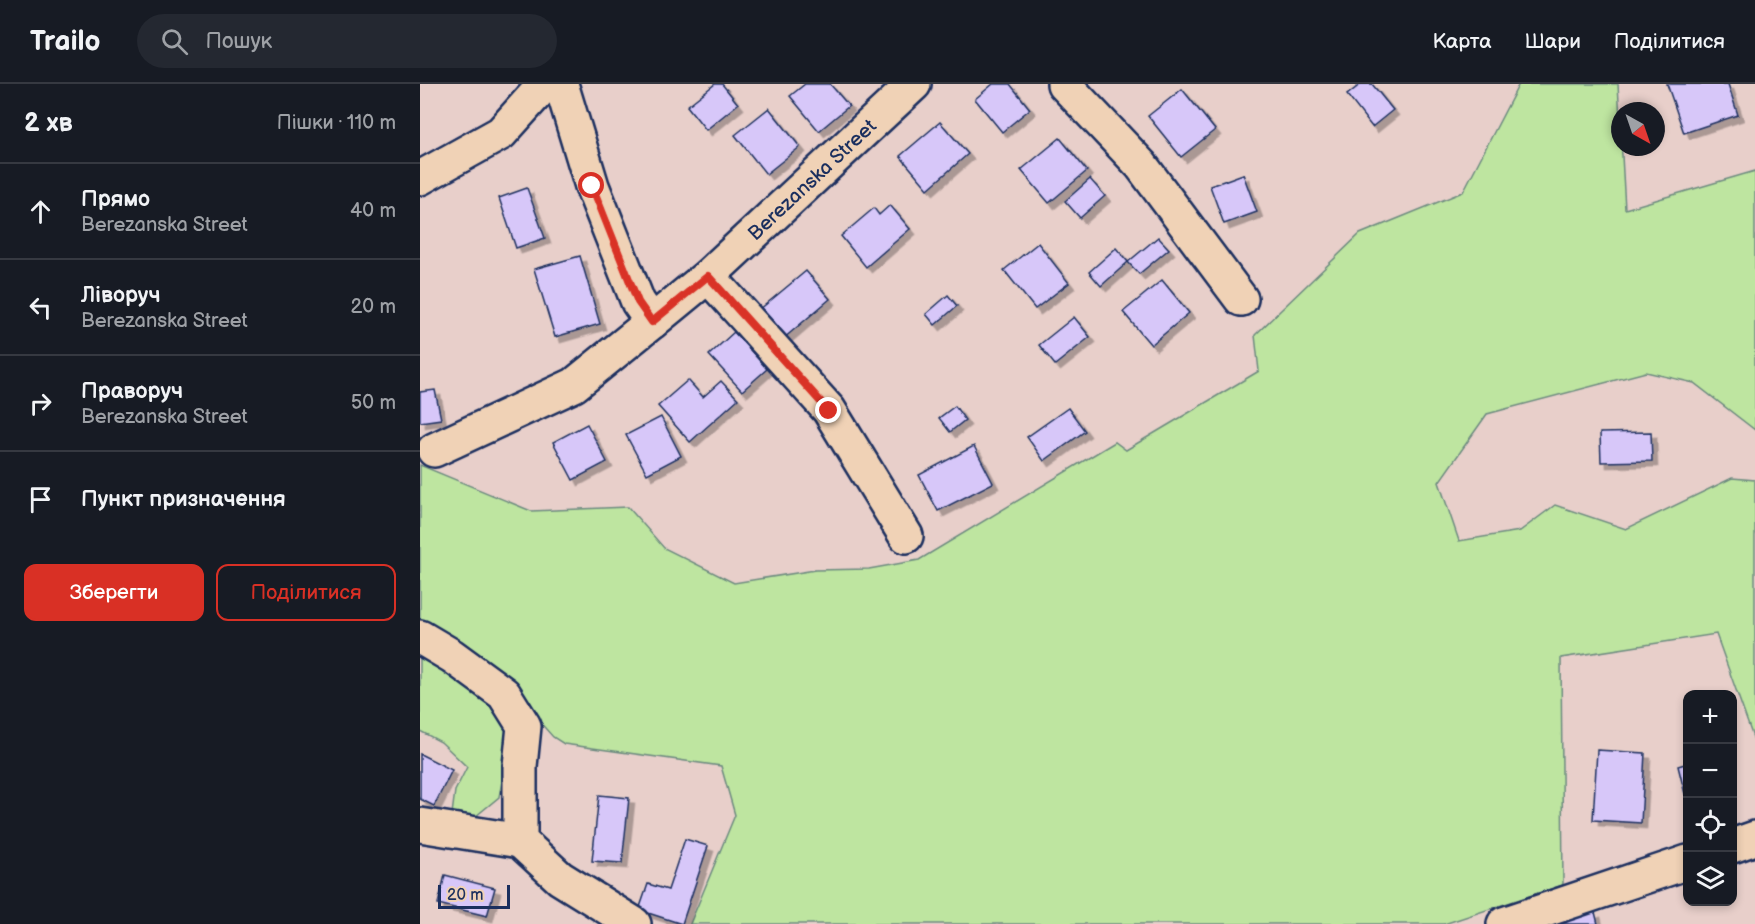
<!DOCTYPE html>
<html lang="uk">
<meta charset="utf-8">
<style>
:root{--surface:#171b24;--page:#242831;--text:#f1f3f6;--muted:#9ea1a6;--line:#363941;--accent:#d93025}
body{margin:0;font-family:"Balsamiq Sans",sans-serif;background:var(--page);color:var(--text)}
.controls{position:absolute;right:18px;bottom:18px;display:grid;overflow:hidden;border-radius:12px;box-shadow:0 3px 9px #0003}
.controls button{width:54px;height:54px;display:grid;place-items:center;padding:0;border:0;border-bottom:2px solid var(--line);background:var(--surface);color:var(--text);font:30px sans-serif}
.compass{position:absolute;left:1191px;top:18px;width:54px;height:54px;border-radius:50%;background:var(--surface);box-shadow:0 3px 9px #0003;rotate:140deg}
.scale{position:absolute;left:18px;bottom:15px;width:72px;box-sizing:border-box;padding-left:6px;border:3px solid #1b2f5e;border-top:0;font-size:16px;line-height:21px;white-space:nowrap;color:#1b2f5e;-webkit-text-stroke:4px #f0d2b6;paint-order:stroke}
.stop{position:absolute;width:18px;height:18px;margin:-14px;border:4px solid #d93025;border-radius:50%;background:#fff}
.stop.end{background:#d93025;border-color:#fff;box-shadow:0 2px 6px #0008}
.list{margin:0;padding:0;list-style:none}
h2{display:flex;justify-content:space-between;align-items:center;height:78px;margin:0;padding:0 24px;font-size:26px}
h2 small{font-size:20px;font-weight:400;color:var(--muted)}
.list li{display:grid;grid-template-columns:39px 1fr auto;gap:18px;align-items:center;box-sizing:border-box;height:96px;padding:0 24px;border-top:2px solid var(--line)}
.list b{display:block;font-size:22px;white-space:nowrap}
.list p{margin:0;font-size:20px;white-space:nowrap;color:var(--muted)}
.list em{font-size:20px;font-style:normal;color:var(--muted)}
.actions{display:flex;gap:12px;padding:18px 24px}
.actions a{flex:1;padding:14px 0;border:2px solid var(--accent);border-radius:12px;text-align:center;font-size:21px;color:var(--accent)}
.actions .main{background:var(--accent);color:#fff}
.icon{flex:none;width:33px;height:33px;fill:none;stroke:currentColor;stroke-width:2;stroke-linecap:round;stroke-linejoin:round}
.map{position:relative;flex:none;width:1335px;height:840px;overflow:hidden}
header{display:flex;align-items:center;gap:36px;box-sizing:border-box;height:84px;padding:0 30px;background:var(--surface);border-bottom:2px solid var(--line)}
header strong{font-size:28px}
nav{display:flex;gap:33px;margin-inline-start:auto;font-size:21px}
.search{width:420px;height:54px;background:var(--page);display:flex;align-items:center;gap:15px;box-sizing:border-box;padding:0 21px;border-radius:33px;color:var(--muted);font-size:22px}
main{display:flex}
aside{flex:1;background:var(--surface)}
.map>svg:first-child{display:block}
.green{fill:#bee5a0;stroke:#6c8a7f;stroke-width:1.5}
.building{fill:#d7c7f9;stroke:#1b2f5e;stroke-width:1.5;filter:url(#shadow)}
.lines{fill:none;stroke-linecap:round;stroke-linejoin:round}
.minor-casing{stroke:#1b2f5e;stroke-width:38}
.minor{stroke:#f0d2b6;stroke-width:33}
.route{stroke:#d93025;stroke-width:8}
.labels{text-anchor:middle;stroke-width:4.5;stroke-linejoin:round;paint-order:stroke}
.street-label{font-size:20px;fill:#1b2f5e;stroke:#f0d2b6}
</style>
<header>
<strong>Trailo</strong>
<div class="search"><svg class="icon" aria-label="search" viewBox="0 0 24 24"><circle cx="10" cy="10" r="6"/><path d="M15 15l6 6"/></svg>Пошук</div>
<nav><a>Карта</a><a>Шари</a><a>Поділитися</a></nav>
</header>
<main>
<aside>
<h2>2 хв<small>Пішки · 110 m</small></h2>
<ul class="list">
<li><svg class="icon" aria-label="ahead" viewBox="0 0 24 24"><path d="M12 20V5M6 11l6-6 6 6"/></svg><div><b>Прямо</b><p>Berezanska Street</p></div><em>40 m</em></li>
<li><svg class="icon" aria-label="left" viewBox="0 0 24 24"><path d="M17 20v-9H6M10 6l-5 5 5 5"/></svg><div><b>Ліворуч</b><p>Berezanska Street</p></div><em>20 m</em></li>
<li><svg class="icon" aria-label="right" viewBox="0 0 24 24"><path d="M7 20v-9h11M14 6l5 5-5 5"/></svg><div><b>Праворуч</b><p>Berezanska Street</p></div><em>50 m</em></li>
<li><svg class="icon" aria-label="arrive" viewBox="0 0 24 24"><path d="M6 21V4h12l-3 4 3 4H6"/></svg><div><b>Пункт призначення</b></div></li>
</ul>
<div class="actions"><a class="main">Зберегти</a><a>Поділитися</a></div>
</aside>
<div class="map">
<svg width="1335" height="840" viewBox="0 0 1335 840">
<defs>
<filter id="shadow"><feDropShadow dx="5.5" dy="5.5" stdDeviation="0" flood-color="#0004"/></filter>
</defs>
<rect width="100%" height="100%" fill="#e8cfca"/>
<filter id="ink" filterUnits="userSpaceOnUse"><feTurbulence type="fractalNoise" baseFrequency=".0167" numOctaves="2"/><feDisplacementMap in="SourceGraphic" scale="12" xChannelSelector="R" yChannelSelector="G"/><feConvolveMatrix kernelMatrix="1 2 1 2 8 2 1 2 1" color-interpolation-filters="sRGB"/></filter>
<g filter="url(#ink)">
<g class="green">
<path d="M1099,0h99l7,125 130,-38v259l-61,-47 -48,-11 -159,42 -48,68 20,59 61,-10 35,-26 71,24 106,-51 23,2v263l-39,-109 -155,24 2,227 -119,39h-754l45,-109 -14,-49 -157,-22 -11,-7 -57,-64 -76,-48v-160l111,46 97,-4 36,41 70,35 81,-13 54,-1 50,-9 196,-118 11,8 133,-79 -4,-36 105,-101 103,-42z"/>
<path d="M0,566l74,49 17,35 -12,63 -23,19 -24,-2 3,-23 12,-24 -26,-25 -21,-11z"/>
</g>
<g class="building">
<path d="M295,0h7l16,20 -32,26 -19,-24z"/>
<path d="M385,0h25l19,22 -30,25 -29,-35z"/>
<path d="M573,0h17l20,25 -28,23 -27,-33z"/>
<path d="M941,0h11l21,26 -21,17 -25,-32z"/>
<path d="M1247,0h61l10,31 -54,18z"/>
<path d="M762,5l33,41 -34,27 -33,-41z"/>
<path d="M349,24l31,39 -34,27 -31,-39z"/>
<path d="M520,38l28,32 -40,35 -28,-33z"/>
<path d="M640,54l27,33 -38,32 -28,-33z"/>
<path d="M823,90l14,38 -33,12 -14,-38z"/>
<path d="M670,95l15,17 -25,22 -15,-17z"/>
<path d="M107,104l18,50 -29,10 -17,-50z"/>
<path d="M470,121l20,24 -44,38 -25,-31 33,-28 5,7z"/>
<path d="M738,153l11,12 -30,25 -11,-12z"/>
<path d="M618,159l31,40 -34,26 -31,-39z"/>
<path d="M696,164l12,14 -27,24 -12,-14z"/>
<path d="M160,172l20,68 -45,13 -21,-68z"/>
<path d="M386,187l24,28 -47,40 -24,-29z"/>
<path d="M742,196l27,33 -38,32 -28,-33z"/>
<path d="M528,211l9,11 -22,19 -9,-11z"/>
<path d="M654,233l16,20 -35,28 -16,-20z"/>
<path d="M314,248l33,37 -25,22 -33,-36z"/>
<path d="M268,296l15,17 18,-16 17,18 -48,43 -32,-36z"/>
<path d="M15,306l6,29 -21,3v-30z"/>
<path d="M535,322l10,14 -15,12 -11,-14z"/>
<path d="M648,324l17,23 -41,30 -17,-24z"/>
<path d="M241,333l20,39 -34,18 -21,-39z"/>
<path d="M167,340l20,38 -34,18 -20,-38z"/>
<path d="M1231,348l1,29 -51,1 -1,-29z"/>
<path d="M554,362l19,37 -55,28 -19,-36z"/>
<path d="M1177,666l48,3 -4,70 -48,-3z"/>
<path d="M0,670l32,16 -18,36 -14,-7z"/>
<path d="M1268,679v30l-3,1 -7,-28z"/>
<path d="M179,711l30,3 -7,65 -30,-2z"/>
<path d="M265,755l23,7 -26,78 -43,-14 9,-26 20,6z"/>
<path d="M25,791l50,13 -8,28 -49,-12z"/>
<path d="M1175,828l3,12h-47z"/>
</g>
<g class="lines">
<g class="minor-casing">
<g id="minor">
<path id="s1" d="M141,0l31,102 46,116 14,20 56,-46 206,-192"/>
<path d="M644,0l77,81 100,134"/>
<path d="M0,94l81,-45 44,-49"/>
<path d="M288,192l121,134 77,126"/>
<path d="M14,366l140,-65 78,-63"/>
<path d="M0,553l32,19 52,38 20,32 -4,40v75l40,37 74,46"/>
<path d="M0,741l100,16"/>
<path d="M1312,762l23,-8"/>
<path d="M1084,840l184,-62"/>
</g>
</g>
<use href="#minor" class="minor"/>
</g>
</g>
<g class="lines" filter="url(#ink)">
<path class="route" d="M172,102l46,116 14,20 56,-46 121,135"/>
</g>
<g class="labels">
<g class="street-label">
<text dy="7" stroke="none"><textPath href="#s1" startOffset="470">Berezanska Street</textPath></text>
</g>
</g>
</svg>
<div class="controls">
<button>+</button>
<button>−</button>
<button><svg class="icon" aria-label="locate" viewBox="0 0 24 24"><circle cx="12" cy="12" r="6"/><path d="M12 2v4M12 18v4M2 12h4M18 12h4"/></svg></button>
<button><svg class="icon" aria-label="layers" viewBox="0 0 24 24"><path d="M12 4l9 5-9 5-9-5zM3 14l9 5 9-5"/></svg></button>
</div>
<svg class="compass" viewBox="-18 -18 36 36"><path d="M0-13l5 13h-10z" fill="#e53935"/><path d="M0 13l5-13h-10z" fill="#9ea1a6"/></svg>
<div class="scale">20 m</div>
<div class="stop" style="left:172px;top:102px"></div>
<div class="stop end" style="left:409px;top:327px"></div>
</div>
</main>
